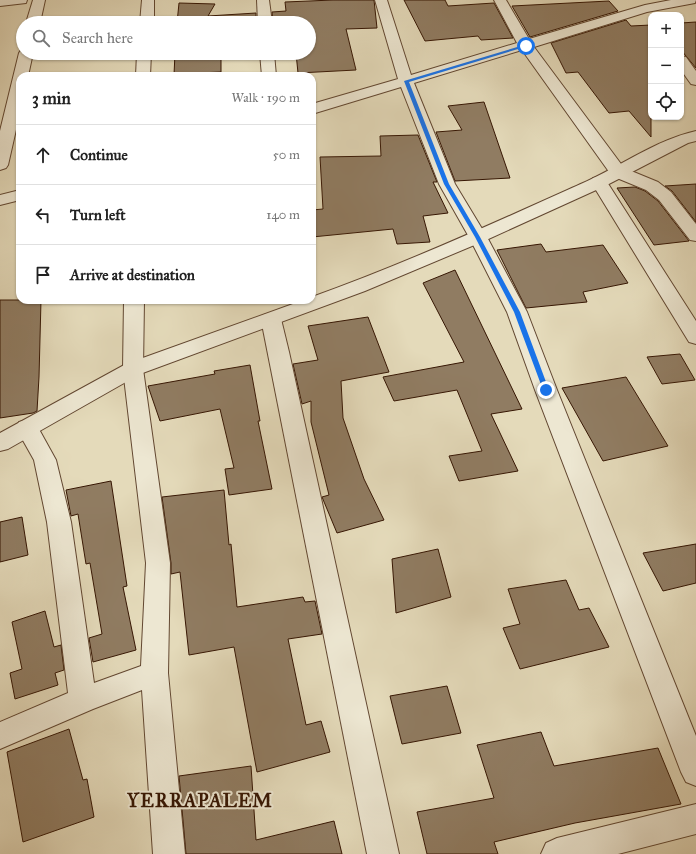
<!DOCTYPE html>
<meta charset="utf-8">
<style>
:root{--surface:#fff;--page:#f2f2f2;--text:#222;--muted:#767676;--line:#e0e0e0}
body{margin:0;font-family:"IM FELL Great Primer",serif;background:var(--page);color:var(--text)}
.controls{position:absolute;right:12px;top:12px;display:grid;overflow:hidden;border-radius:8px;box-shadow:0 1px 3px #0004}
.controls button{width:36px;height:36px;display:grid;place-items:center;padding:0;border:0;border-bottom:1px solid var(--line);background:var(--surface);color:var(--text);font:20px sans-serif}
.stop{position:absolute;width:12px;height:12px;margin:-9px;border:3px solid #1a73e8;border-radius:50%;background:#fff}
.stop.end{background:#1a73e8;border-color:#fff;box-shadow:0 1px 4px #0008}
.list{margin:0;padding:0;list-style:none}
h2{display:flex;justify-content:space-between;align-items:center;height:52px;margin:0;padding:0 16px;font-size:17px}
h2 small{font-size:13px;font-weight:400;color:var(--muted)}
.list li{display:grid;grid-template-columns:26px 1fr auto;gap:12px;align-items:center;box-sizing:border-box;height:60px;padding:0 16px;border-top:1px solid var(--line)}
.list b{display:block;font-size:15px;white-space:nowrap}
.list em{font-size:13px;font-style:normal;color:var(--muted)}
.icon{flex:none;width:22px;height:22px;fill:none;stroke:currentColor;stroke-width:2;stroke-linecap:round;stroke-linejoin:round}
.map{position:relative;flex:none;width:696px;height:854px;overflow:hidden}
.search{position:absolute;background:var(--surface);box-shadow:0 1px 3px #0004;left:16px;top:16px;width:300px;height:44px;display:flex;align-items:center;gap:10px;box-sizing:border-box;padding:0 14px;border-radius:22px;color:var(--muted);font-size:15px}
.panel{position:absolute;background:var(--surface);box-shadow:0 1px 3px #0004;left:16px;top:72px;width:300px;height:232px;border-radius:12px}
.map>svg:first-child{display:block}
.building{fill:#907c62;stroke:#361603}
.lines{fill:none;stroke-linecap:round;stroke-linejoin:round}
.minor-casing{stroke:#624731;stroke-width:2}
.tertiary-casing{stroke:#624731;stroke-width:2}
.minor{fill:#ede7d2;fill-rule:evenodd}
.tertiary{fill:#ede7d2;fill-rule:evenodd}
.route{fill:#1a73e8}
.labels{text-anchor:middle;stroke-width:4;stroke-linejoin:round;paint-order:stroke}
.near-district-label{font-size:19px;font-weight:bold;letter-spacing:1px;fill:#361603;stroke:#ede7d2}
</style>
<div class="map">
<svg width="696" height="854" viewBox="0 0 696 854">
<rect width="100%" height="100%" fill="#e4daba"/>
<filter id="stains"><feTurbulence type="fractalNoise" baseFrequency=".005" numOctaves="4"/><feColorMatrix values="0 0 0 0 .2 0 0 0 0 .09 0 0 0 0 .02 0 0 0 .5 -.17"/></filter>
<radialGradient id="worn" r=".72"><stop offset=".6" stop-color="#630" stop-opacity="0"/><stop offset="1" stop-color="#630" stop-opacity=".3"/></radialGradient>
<g class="building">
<path d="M333,0h41l3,28 -31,1 10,41 -58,3 -2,-20h13v-30h-36l-1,-11 14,-1 -1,-9z"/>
<path d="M404,0h41l3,6 46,-3 19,35 -32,2 -3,-4 -53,5z"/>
<path d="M609,1l9,10 -88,26 -18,-31z"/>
<path d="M179,3l36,1 -7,12 48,-3v10h-79z"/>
<path d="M626,20l5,6 20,-1v112l-22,-26 -20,2 -31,-41 -12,1 -15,-30z"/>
<path d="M696,22v46l-15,-18v-27z"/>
<path d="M175,53h46v19l-46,2 -1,1z"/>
<path d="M484,102l26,76 -55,3 -19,-49 26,-2 -14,-24z"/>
<path d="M418,135l19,47h-4l15,31 -25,3 7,26 -33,2 -4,-15 -81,8v-27l11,-1 -3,-52 61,-1 -1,-20z"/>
<path d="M696,184v38l-24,-31 -7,-5z"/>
<path d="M635,187l10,4 13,10 31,40 -35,4 -37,-57z"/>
<path d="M541,244l5,8 57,-7 25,38 -45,9 4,10 -61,6 -29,-58z"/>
<path d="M455,270l67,139 -31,5 27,57 -59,10 -10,-25 33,-5 -25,-61 -63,11 -11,-24 81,-15 -41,-79z"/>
<path d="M0,300h41l-2,77 -2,34 -4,2 -33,5z"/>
<path d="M368,317l21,55 -48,9 2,37 21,61 20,41 -47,13 -15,-36 7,-2 -18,-73v-21l-9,3 -9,-40 25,-4 -10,-34z"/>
<path d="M680,354l15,26 -33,4 -15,-27z"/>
<path d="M250,365l10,56h-2l14,68 -43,6 -4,-26 9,-1 -14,-59 -60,12 -12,-35 67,-12 -1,-3z"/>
<path d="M626,377l42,69 -65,15 -41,-73z"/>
<path d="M111,481l16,105 -4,1 13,63 -43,12 -4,-24 13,-4 -12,-71 -4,1 -8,-50 -7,2 -5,-26z"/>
<path d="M224,490l5,55 2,-1 6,63 66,-10 2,5 10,-1 7,33 -34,5 18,86 15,-4 9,31 -73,20 -23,-125 -45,8 -9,-83 -9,2v-11l-9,-66z"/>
<path d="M22,517l6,38 -28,7v-40z"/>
<path d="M696,544v39l-33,8 -20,-38z"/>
<path d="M438,549l13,48 -55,16 -4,-54z"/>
<path d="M566,580l13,30 10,-2 20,39 -89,22 -17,-41 17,-4 -12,-35z"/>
<path d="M45,611l9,36 7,-2 3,25 -9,3 3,12 -43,14 -5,-26 12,-4 -10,-47z"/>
<path d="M447,686l14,47 -59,11 -12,-48z"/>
<path d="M69,729l14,51 4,-1 7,38 -71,25 -16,-90z"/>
<path d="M541,732l13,34 104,-18 23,56 -106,19 -81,19 4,12h-71l-10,-42 77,-14 -17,-53z"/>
<path d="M251,766l5,74 78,-19 8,33h-156l-7,-78z"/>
</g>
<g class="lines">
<g class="minor-casing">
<g id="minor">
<path d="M33,0h12l-5,23h-14z"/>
<path d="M142,0h12v23h-14z"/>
<path d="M257,0h12l3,23h-14z"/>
<path d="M375,0h12l24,75 106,-32 -23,-43h12l23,39 116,-34 26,-5h25l-1,3 -48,9 -113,35 90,121 34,14 13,10 25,32v17l-6,-1 -31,-40 -13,-10 -34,-14 -90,-126 -108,33 41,101 32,53 40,75 30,78 139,346v50l-10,-4 -5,-10 -146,-382 -28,-78 -38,-75 -30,-53 -38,-97 -89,27v-10l86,-25z"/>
<path d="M21,50h2v3h10l-5,23h-8v36l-12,53 -2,3 -6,2v-39l19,-78z"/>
<path d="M137,53h14l-1,23h-14z"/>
<path d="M260,53h14l2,23h-14z"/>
<path d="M681,56l5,1 10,14v14l-5,-1 -10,-14z"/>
<path d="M599,177l6,1 2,4 89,139v23l-7,-2 -98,-160 2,-4z"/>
<path d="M20,190v10l-20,5v-10z"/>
<path d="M124,300h20l-1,69 27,194 -2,110 17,181h-32l-11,-164 -49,19 -93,40v-27l68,-29 -21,-171 -13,-62 -18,-32 3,-6 8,-2 8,2 21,38 15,62 23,161 47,-17 5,-103 -23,-194z"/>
<path d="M271,313l7,2 3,4 8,33 110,502h-32l-106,-535 3,-4z"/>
<path d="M696,804v30l-78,20h-77l5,-11 11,-5z"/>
</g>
</g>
<g class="tertiary-casing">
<g id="tertiary">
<path d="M0,0h27l-1,3 -26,3z"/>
<path d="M696,131v10l-8,2 -83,43 -121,55 -119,50 -225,83 -132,75 -8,2v-18l126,-69 178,-64h8v-3c92,-33 182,-74 271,-114 38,-17 73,-43 113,-52z"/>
</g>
</g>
<use href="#minor" class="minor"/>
<use href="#tertiary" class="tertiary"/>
</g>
<path class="route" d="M524,45l4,1 -119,36 40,102 31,53 40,75 29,78 -3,2 -3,-2 -29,-78 -39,-75 -31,-53 -40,-103z"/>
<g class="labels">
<g class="near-district-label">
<text x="200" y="807">YERRAPALEM</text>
</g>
</g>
<rect width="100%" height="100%" filter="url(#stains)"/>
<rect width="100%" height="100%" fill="url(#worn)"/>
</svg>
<div class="controls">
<button>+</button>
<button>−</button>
<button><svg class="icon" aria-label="locate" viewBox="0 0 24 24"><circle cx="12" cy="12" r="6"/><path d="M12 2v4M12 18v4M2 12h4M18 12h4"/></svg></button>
</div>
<div class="stop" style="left:526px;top:46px"></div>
<div class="stop end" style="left:546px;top:390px"></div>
<div class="search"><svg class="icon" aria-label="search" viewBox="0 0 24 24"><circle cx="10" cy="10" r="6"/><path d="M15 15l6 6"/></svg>Search here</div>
<section class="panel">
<h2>3 min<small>Walk · 190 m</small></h2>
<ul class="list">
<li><svg class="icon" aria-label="ahead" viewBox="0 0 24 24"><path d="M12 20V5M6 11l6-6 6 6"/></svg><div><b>Continue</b></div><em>50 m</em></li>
<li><svg class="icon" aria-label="left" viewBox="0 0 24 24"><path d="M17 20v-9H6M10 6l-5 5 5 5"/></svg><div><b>Turn left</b></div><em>140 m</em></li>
<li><svg class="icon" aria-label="arrive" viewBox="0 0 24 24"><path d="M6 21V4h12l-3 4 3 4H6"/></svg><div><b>Arrive at destination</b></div></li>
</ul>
</section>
</div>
